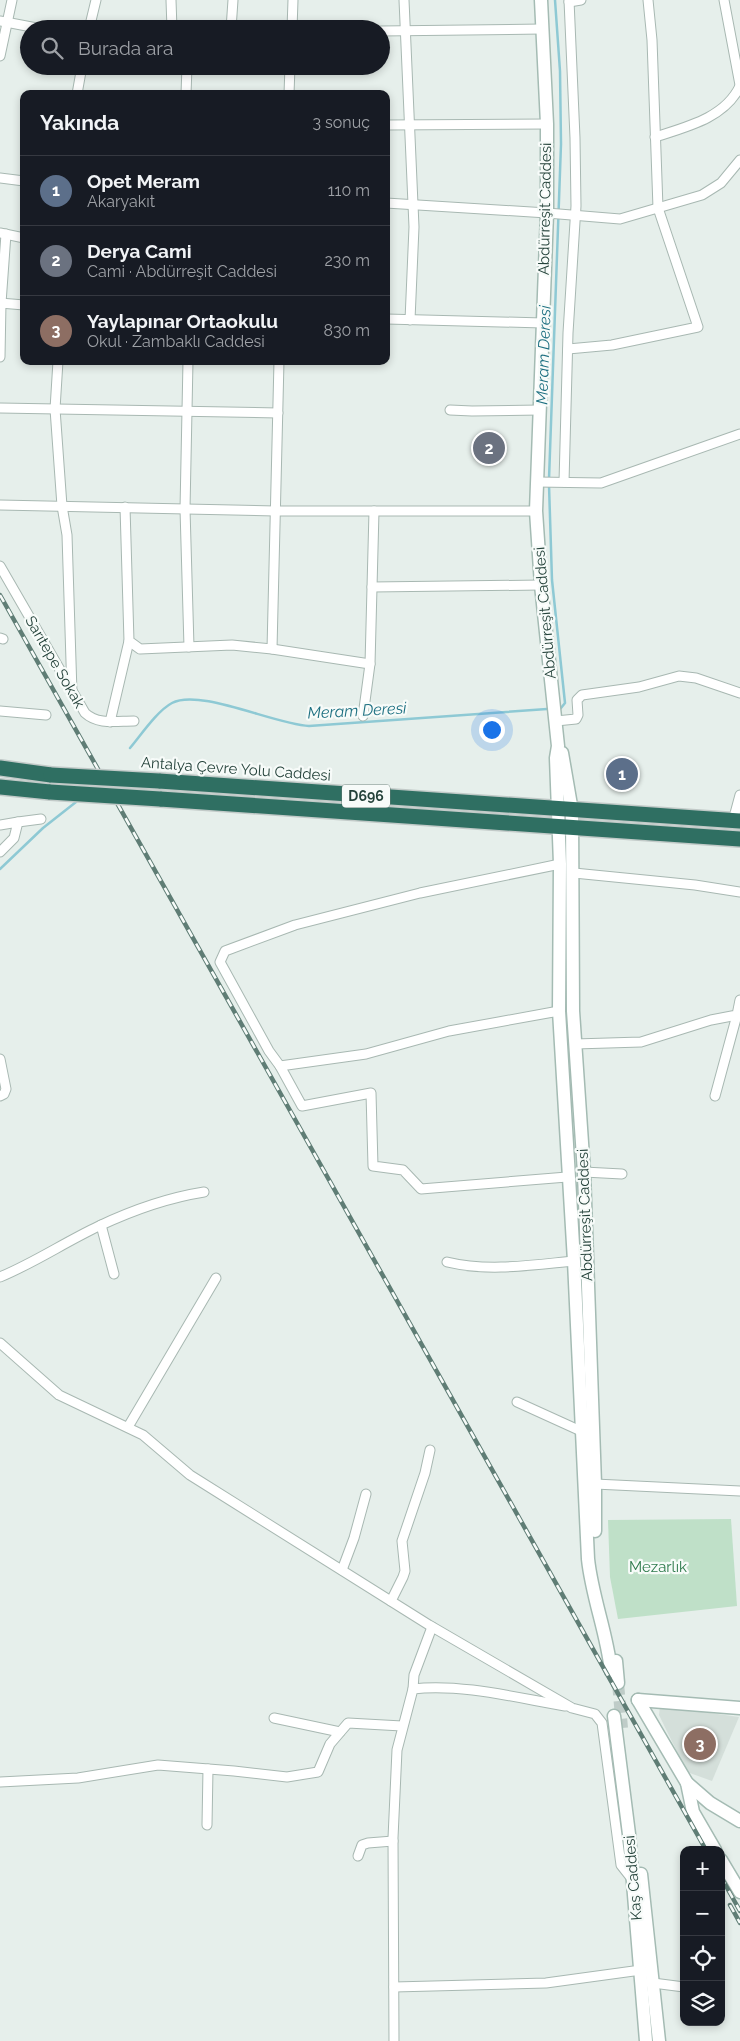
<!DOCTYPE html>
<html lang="tr">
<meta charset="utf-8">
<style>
:root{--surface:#171b24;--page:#20242c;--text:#f1f3f6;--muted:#9ea1a6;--line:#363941;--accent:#2563eb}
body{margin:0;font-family:Raleway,sans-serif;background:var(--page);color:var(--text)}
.controls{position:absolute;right:15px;bottom:15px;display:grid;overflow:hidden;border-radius:10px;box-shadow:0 2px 8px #0003}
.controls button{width:45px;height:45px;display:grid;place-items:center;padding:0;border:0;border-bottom:1px solid var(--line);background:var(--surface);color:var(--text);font:25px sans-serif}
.you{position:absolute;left:491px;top:729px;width:18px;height:18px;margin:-12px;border:4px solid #fff;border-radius:50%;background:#1a73e8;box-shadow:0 0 0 8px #1a73e833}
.badge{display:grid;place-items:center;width:32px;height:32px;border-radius:50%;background:var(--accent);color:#fff;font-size:16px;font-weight:700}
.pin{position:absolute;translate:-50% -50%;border:2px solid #fff;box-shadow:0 1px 5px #0006}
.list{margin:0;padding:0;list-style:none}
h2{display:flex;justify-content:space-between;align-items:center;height:65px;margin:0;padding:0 20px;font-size:21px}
h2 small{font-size:16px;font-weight:400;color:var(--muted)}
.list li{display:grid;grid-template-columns:32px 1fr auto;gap:15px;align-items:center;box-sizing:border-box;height:70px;padding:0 20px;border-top:1px solid var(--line)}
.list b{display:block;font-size:19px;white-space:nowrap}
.list p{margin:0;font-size:16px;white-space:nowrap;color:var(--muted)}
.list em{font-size:16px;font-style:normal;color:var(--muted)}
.icon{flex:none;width:28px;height:28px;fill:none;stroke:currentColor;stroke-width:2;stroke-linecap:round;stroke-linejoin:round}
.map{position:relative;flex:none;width:740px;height:2041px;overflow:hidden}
.search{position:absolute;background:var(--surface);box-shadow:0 2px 8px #0003;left:20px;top:20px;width:370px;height:55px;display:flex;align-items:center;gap:12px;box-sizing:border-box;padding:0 18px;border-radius:28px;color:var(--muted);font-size:19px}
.panel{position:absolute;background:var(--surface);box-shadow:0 2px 8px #0003;left:20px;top:90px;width:370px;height:275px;border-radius:10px}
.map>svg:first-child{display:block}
.built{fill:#d4dfda}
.green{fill:#bfe0c8}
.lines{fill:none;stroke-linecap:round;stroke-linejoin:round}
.stream{stroke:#8ec9d4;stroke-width:2.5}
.secondary-tunnel{stroke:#bfccc8;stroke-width:12;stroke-dasharray:12 6;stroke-linecap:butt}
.street-casing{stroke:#a8b8b2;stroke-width:11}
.secondary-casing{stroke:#a4bbb3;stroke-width:15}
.highway-casing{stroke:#c2cac8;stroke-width:18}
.street{stroke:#fff;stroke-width:9}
.secondary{stroke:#fff;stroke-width:12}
.highway{stroke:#2f6f62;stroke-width:15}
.rail-casing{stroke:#5f7d75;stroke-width:4.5}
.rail{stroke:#f7fbf9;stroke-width:2.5;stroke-dasharray:8;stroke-linecap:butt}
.highway-bridge-casing{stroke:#c2cac8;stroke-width:18;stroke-linecap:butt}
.highway-bridge{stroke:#2f6f62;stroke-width:15}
.labels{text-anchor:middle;stroke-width:4.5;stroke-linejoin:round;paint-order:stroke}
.shield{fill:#f7fbf9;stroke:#637a73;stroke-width:1}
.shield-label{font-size:14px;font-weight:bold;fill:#24423a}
.street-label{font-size:15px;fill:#24423a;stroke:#f7fbf9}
.park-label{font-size:15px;fill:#2d7a4b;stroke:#f7fbf9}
.water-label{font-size:16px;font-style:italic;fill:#1c6f80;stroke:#f7fbf9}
</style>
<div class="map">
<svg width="740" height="2041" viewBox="0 0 740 2041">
<rect width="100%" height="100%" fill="#e6efeb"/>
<path class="built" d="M660,1706l79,11 -27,64 -25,-9 -28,-57z"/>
<path class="green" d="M731,1519l6,87 -119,13 -8,-42 -2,-57z"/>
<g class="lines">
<g class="stream">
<path d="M549,479l12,-335 -1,-73 -5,-71"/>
<path d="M549,485l3,95 13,123 -4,5"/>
<path d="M130,748c11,-13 27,-37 42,-45 27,-15 102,21 137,23l238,-17"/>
<path d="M0,869l43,-41 33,-26"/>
</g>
<path class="secondary-tunnel" d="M618,1683l4,45"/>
<g class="street-casing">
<g id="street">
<path d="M171,0l1,29"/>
<path d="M404,0l10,227 -4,93"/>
<path d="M724,0l16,85"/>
<path d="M569,2l12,-2"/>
<path d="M0,21l42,8"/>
<path d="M89,29l7,-29"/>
<path d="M231,29l2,-29"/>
<path d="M292,29l1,-29"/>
<path d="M381,31l161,-2"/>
<path d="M0,56l12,-56"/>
<path d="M77,94l5,-28"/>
<path d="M186,94l1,-28"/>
<path d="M289,94l1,-28"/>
<path d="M386,125l161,-1"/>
<path d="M655,137c31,-10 70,-19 85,-51"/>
<path d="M0,178l24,3"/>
<path d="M386,203l161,10 73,6 82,-24 19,-12 19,-23"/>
<path d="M0,233l24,5"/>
<path d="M0,303l24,2"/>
<path d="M386,319l157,4"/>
<path d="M568,349l44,-4 86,-18 -40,-119 -6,-168 -4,-40"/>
<path d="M0,357l1,-54 5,-69"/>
<path d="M58,361l-3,48 7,97 5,29 5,158"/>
<path d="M188,361l-3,148 4,138"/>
<path d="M0,408l278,5"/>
<path d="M450,410l22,1 68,-1"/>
<path d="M537,482l64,1 139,-49"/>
<path d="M564,482l4,-149 8,-127 -1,-68 -6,-138"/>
<path d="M0,505l275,6h261"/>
<path d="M125,507l4,134 11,8 92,-4 40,4 98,15"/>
<path d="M0,566l85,147c13,12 31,8 49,8"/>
<path d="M372,587l169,-2"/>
<path d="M0,638l3,1"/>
<path d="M272,649l7,-288"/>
<path d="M0,711l46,4"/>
<path d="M363,716l7,-52 4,-153"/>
<path d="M556,721l20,-2 2,-4 -1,-15 5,-5 57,-8 40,-11 17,2 44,15"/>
<path d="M110,722l19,-81"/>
<path d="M733,821l7,-26"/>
<path d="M18,822l23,-3"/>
<path d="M0,825l18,-3 -4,16 -14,14"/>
<path d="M574,873l121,12 45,7"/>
<path d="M559,1011l-110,20 -83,23 -86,12 -11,-15 -49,-89 5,-11 70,-26 125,-32 140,-29"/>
<path d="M575,1044l66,-2 70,-22 26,-5 3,-15"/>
<path d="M0,1059l6,30 -2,5 -4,2"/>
<path d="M280,1066l22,40 69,-13 2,73 30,4 18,19 146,-12"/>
<path d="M715,1096l22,-81h3"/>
<path d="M584,1172l38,2"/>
<path d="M101,1225l13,49"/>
<path d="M447,1262c41,10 85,3 127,-1"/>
<path d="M0,1277c34,-14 65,-35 99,-51 34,-16 67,-28 105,-34"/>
<path d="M0,1343l59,52 84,40 47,40 239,150 143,83 23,6 7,9 19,142 11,14"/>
<path d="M517,1402l66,30"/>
<path d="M128,1427l88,-149"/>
<path d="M595,1484l145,7"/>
<path d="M342,1570l12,-32 12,-44"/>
<path d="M391,1601l12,-24 2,-6 -3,-30 23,-68 5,-23"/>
<path d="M413,1689l1,-14 18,-48"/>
<path d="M274,1718l66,14"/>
<path d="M0,1782l78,-4 80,-13 76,6 53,6 31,-5 12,-28 18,-21 54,3"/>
<path d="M207,1825l1,-56"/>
<path d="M358,1856l4,-11 6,-2 25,-2"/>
<path d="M653,1983l31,4"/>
<path d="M394,1987l152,-4 95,-13"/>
<path d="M394,2041l-1,-203 4,-88 16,-61c46,-6 105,9 152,17"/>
</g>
</g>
<g class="secondary-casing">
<g id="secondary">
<path d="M541,0l6,124v89l-11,298 5,74 17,161 -2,12 4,106 -1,147 15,250 14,298c4,38 19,74 23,112"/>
<path d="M562,753l10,58 1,200 11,161 11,312v47"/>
<path d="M616,1661l2,22"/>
<path d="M638,1700l49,83 23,20 30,18"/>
<path d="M638,1700l102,8"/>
<path d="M614,1716l15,118 17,207"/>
<path d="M687,1783l6,29 22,38"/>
<path d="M721,1860l19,32"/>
<path d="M641,1874l18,167"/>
</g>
</g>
<g class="highway-casing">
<g id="highway">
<path d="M0,768l51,7"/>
<path d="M159,781l581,40"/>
<path d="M0,787l50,5"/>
<path d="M160,799l580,40"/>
</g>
</g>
<use href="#street" class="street"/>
<use href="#secondary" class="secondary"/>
<use href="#highway" class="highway"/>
<g class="rail-casing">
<g id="rail">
<path d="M0,595l706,1255"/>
<path d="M721,1877l19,34"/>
<path d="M730,1905l10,18"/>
</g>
</g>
<use href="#rail" class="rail"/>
<g class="highway-bridge-casing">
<g id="highway-bridge">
<path d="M51,775l108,6"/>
<path d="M50,792l110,7"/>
</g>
</g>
<use href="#highway-bridge" class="highway-bridge"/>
</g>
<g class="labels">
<rect class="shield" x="342" y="784.5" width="48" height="23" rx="4"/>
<g class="shield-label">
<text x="366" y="801">D696</text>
</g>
<g class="street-label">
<text transform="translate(545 209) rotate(-89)" y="5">Abdürreşit Caddesi</text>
<text transform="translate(545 613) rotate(-95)" y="5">Abdürreşit Caddesi</text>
<text transform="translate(55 662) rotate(60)" y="5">Sarıtepe Sokak</text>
<text transform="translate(236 769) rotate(4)" y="5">Antalya Çevre Yolu Caddesi</text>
<text transform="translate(585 1215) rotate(-92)" y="5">Abdürreşit Caddesi</text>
<text transform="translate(633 1878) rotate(-95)" y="5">Kaş Caddesi</text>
</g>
<g class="park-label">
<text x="658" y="1572">Mezarlık</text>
</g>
<g class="water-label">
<text transform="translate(543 355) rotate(-88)" y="6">Meram Deresi</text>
<text transform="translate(357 710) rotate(-3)" y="6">Meram Deresi</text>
</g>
</g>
</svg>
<div class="controls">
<button>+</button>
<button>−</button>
<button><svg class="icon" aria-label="locate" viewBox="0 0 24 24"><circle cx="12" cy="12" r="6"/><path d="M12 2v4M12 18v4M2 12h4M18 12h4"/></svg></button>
<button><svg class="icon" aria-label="layers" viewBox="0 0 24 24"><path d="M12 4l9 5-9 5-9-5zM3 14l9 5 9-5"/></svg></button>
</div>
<div class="you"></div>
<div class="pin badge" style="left:622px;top:774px;background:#5c6f8a">1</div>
<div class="pin badge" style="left:489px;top:448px;background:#6b7280">2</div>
<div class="pin badge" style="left:700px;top:1744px;background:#8d6e63">3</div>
<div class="search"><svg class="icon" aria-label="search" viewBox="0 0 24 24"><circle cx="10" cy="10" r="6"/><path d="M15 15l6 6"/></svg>Burada ara</div>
<section class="panel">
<h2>Yakında<small>3 sonuç</small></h2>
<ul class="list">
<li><span class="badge" style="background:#5c6f8a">1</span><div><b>Opet Meram</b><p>Akaryakıt</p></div><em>110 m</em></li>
<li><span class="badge" style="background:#6b7280">2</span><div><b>Derya Cami</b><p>Cami · Abdürreşit Caddesi</p></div><em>230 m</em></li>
<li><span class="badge" style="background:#8d6e63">3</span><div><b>Yaylapınar Ortaokulu</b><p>Okul · Zambaklı Caddesi</p></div><em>830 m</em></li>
</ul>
</section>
</div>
